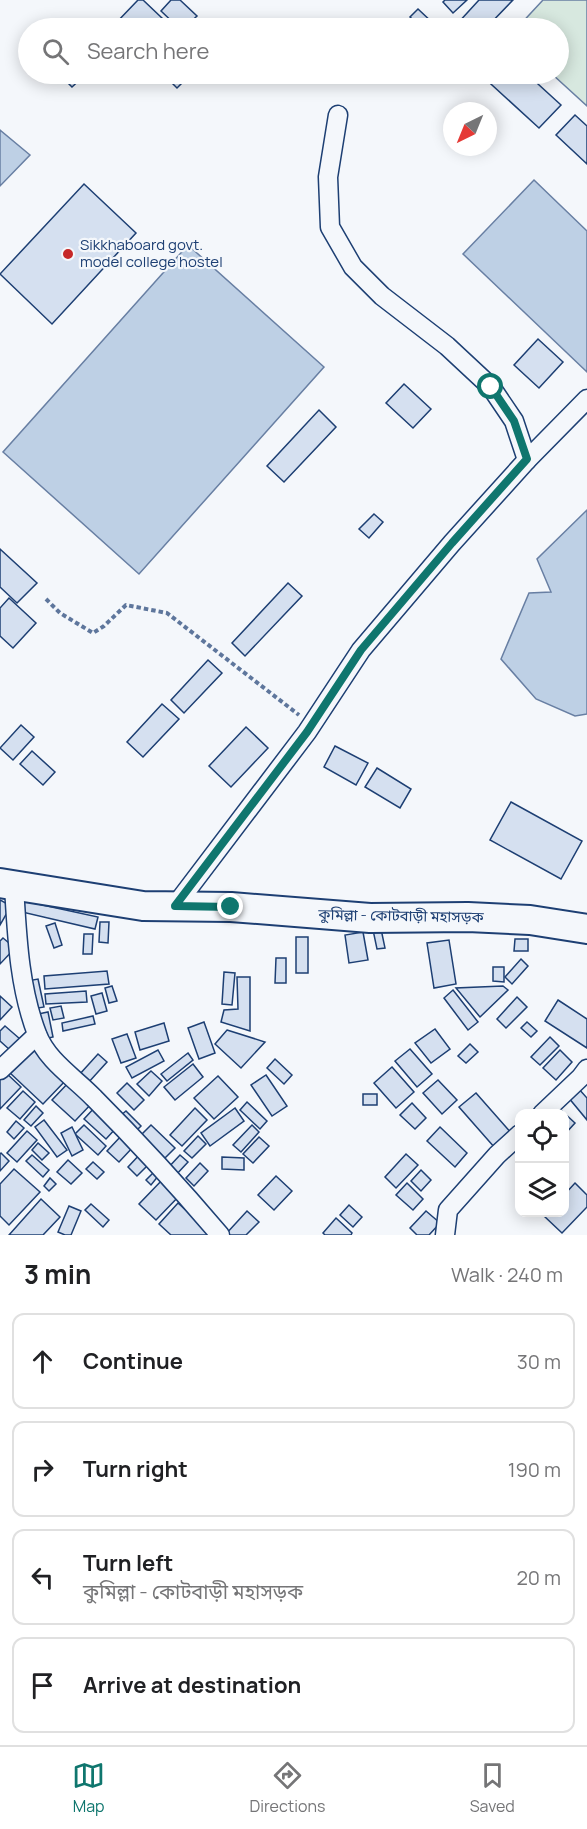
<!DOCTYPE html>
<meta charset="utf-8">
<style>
:root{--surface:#fff;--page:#f6f6f6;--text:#202124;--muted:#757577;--line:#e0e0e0;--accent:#0f766e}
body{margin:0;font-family:Manrope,"Noto Sans Bengali",sans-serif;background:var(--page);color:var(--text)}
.controls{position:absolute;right:18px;bottom:18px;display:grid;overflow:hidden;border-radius:12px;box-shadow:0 3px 15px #0003}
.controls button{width:54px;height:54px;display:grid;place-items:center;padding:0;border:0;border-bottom:2px solid var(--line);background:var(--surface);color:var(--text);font:30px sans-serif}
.compass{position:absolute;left:443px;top:102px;width:54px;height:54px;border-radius:50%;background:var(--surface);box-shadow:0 3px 15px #0003;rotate:223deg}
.stop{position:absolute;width:18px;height:18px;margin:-14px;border:4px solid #0f766e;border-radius:50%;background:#fff}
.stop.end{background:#0f766e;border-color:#fff;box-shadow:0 2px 6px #0008}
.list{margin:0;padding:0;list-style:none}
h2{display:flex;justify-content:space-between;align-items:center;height:78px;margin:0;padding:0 24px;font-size:26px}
h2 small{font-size:20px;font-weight:400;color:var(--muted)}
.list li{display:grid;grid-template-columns:39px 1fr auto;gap:18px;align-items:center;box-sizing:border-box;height:96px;margin:0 12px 12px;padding:0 12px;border:2px solid var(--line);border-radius:12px}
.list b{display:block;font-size:22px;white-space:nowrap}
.list p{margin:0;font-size:20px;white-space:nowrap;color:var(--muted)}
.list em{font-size:20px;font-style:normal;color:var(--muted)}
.icon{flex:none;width:33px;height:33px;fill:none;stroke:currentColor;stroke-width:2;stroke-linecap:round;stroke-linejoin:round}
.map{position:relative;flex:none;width:587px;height:1235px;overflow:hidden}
.search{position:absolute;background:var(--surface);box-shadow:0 3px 15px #0003;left:18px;right:18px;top:18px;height:66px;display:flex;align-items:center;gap:15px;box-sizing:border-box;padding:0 21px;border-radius:33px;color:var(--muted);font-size:22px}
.sheet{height:510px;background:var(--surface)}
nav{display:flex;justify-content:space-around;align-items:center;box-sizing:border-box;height:84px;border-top:2px solid var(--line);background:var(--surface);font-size:16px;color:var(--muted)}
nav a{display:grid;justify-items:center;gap:3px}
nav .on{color:var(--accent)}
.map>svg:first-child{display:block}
.green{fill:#d7e8df;stroke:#687fa3;stroke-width:1.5}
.water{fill:#bed0e5;stroke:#687fa3;stroke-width:1.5}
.building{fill:#d5e0f0;stroke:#1d3f73;stroke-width:1.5}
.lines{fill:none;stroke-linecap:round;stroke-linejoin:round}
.minor-casing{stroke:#1d3f73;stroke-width:21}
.primary-casing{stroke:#1d3f73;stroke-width:32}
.path{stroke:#5e769c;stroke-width:4;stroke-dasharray:4.5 3;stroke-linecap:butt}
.minor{stroke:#f4f7fb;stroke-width:18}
.primary{stroke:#f4f7fb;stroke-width:28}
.route{stroke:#0f766e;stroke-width:8}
.poi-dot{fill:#c62828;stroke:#f4f7fb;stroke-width:2}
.labels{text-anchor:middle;stroke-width:4.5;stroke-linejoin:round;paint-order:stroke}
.poi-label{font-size:15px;fill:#1d3f73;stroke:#f4f7fb;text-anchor:start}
.street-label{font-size:15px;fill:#1d3f73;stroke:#f4f7fb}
</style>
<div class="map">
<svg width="587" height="1235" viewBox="0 0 587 1235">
<rect width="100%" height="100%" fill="#f4f7fb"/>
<path class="green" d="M543,0h44v106l-35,-32h6v-46h-41z"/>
<g class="water">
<path d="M0,130l30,25 -30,31z"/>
<path d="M534,180l53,51v141l-124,-118z"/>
<path d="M188,245l136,122 -185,207 -136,-122z"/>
<path d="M587,510v204l-12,2 -39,-17 -35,-40 28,-66 22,-1 -14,-33z"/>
</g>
<g class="building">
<path d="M138,0h5l20,19 -9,9h-35l-4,-4z"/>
<path d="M171,0h9l17,16 -13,12h-5l-18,-17z"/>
<path d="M445,0h22l-14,13 -10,-11z"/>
<path d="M479,0h34l-27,28h-25l-4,-4z"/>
<path d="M418,9l17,16 -4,3h-9l-12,-11z"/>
<path d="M63,74h23l-14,13 -11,-11z"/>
<path d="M163,74h28l-14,14z"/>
<path d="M480,74h47l34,31 -22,23z"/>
<path d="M575,115l12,11v38l-31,-29z"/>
<path d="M84,184l52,49 -84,91 -52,-50z"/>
<path d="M538,339l25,23 -24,26 -25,-23z"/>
<path d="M404,384l27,25 -18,19 -27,-25z"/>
<path d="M319,410l17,17 -52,55 -17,-16z"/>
<path d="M374,514l9,8 -14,16 -10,-9z"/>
<path d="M0,549l37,34 -20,20 -17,-16z"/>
<path d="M288,583l14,13 -57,60 -13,-13z"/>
<path d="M9,598l27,25 -23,25 -13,-12v-28z"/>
<path d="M208,660l14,13 -38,40 -13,-13z"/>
<path d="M162,704l17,15 -36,38 -16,-15z"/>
<path d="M21,725l13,12 -21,23 -13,-12z"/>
<path d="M246,727l22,21 -37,39 -22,-21z"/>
<path d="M335,746l33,17 -12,22 -32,-18z"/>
<path d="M32,751l23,21 -12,13 -23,-21z"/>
<path d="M377,768l34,21 -11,19 -35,-21z"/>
<path d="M511,802l71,39 -21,38 -71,-39z"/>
<path d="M0,900l11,6 -11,19z"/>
<path d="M24,901l74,16 -3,12 -73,-17z"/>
<path d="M100,922h9l-1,21 -9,-1z"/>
<path d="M55,923l7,22 -8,3 -8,-22z"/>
<path d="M381,929l4,19 -8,1 -4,-19z"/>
<path d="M363,932l5,28 -19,3 -4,-28z"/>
<path d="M84,934h9l-1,20h-9z"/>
<rect x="296" y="937" width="12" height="36"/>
<path d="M3,938l12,10 -15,16v-23z"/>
<path d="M515,939h13v12h-14z"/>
<path d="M449,940l7,44 -22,4 -7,-45z"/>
<path d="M276,958h10v25h-11z"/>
<path d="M521,959l7,7 -16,18 -7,-7z"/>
<path d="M493,967h11v15l-11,-1z"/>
<path d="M107,971l2,13 -64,5 -1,-13z"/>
<path d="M224,972l11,1 -3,32 -10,-1z"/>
<path d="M237,977h13v54l-29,-9 3,-12 14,-1z"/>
<path d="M38,979l6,28 -11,2 -6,-28z"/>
<path d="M112,986l5,15 -8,2 -4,-15z"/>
<path d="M503,986l5,4 -28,27 -24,-29z"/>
<path d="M453,990l25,32 -10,8 -24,-32z"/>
<path d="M86,991l1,11 -41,2 -1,-10z"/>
<path d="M102,993l5,18 -11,3 -5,-18z"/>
<path d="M0,996l12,11 -12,13z"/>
<path d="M517,997l10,10 -21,21 -9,-9z"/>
<path d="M558,1000l29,19v29l-42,-27z"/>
<path d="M61,1006l3,12 -11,2 -3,-12z"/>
<path d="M48,1012l5,25 -9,2 -6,-25z"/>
<path d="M93,1016l2,8 -32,7 -1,-8z"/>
<path d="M204,1022l11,31 -16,6 -11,-31z"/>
<path d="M527,1022l10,9 -6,6 -10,-9z"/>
<path d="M164,1023l5,18 -29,9 -5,-18z"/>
<path d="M5,1026l15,13 -10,11 -10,-9v-10z"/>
<path d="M435,1029l15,20 -19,14 -16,-20z"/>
<path d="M227,1030l38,12 -24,26 -26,-24z"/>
<path d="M127,1034l9,24 -15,5 -9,-24z"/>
<path d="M550,1037l9,9 -19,19 -9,-8z"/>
<path d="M470,1044l8,8 -12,11 -8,-7z"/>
<path d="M33,1046l34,33 -24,25 -34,-32z"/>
<path d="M410,1049l22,25 -15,13 -22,-26z"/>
<path d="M158,1050l6,11 -32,17 -6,-11z"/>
<path d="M560,1050l12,12 -16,18 -13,-12z"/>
<path d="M188,1053l5,7 -26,21 -6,-7z"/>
<path d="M98,1054l9,8 -19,21 -9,-8z"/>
<path d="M275,1059l17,16 -8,9 -17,-16z"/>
<path d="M193,1064l10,13 -28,23 -11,-13z"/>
<path d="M392,1067l22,25 -18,16 -22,-25z"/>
<path d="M4,1071l17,16 -21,22v-34z"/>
<path d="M151,1071l11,10 -13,15 -12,-12z"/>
<path d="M266,1075l21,31 -15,10 -21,-31z"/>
<path d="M218,1076l20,21 -24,22 -20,-21z"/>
<path d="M438,1080l19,20 -15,14 -19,-21z"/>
<path d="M70,1081l23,21 -18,19 -23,-21z"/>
<path d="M127,1083l17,17 -10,10 -17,-17z"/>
<path d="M578,1088l9,10v22l-19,-23z"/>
<path d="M23,1091l12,11 -15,17 -13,-11z"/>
<path d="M476,1093l36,41 -17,14 -36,-41z"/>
<rect x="363" y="1094" width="14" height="11"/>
<path d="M247,1102l20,19 -7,8 -20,-19z"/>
<path d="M412,1103l14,15 -11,11 -15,-14z"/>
<path d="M36,1106l7,7 -12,13 -7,-6z"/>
<path d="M96,1106l21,21 -11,12 -22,-20z"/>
<path d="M195,1108l12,12 -25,26 -12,-11z"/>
<path d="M235,1108l9,13 -34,25 -9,-13z"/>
<path d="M126,1111l15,15 -6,6 -15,-16z"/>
<path d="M562,1111l13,12 -11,12v-21h-4z"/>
<path d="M44,1120l23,30 -10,7 -22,-30z"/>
<path d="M16,1121l8,7 -10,11 -7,-7z"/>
<path d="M84,1125l22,21 -8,9 -23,-21z"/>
<path d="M151,1125l24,23 -12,12 -23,-24z"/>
<path d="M252,1125l7,7 -18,20 -8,-7z"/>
<path d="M72,1127l11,23 -11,6 -11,-23z"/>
<path d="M440,1127l27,26 -12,14 -28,-26z"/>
<path d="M27,1131l10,9 -20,22 -10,-9z"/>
<path d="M122,1135l12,11 -15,16 -12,-11z"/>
<path d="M198,1136l8,8 -14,14 -8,-7z"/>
<path d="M259,1137l10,9 -16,17 -10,-9z"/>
<path d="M38,1143l11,10 -7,7 -10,-10z"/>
<path d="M142,1152l10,9 -15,15 -9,-9z"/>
<path d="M1,1153l8,8 -9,10v-17z"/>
<path d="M406,1154l12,11 -22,23 -11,-11z"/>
<path d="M32,1155l17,15 -6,7 -17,-16z"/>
<path d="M180,1155l8,7 -13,14 -8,-7z"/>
<path d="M222,1157l22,1v12l-22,-1z"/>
<path d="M68,1160l14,13 -11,11 -14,-12z"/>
<path d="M93,1162l11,10 -7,7 -11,-10z"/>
<path d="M200,1163l8,8 -14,15 -8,-8z"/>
<path d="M14,1169l26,23 -31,33 -9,-9v-32z"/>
<path d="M421,1170l10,10 -10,11 -10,-10z"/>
<path d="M155,1171l4,4 -8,10 -5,-5z"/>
<path d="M276,1176l16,15 -18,19 -16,-15z"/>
<path d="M50,1178l6,6 -7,7 -5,-5z"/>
<path d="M164,1178l17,16 -25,26 -17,-16z"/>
<path d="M407,1183l16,16 -10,11 -17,-15z"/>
<path d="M575,1183l12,12v12l-25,26 -18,-17 4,-4h16v-17z"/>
<path d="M41,1199l19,18 -17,18h-34z"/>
<path d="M178,1203l35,32h-42l-12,-11z"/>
<path d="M91,1204l18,16 -6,7 -18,-17z"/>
<path d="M349,1205l13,12 -9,10 -13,-12z"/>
<path d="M69,1206l12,5 -10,24h-6l-7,-3z"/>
<path d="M247,1211l12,11 -13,13h-21z"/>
<path d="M426,1211l14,12 -11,12h-12l-7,-7z"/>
<path d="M336,1218l16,15 -1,2h-26l-2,-2z"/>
</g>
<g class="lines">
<g class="minor-casing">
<g id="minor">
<path d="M338,115l-10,62 2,50 23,40 29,29 65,50 44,41 23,34 13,39"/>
<path d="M14,886c3,50 5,101 23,148 10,27 38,44 57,64 44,44 86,90 126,137"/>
<path d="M175,906l132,-174 54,-82 91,-107 75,-83 60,-61"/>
<path d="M0,1070l37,-35"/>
<path d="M542,1114l39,-37 6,-8"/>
<path d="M445,1235l3,-25 49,-55 23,-21"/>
</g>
</g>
<g class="primary-casing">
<path id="primary" d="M0,883l143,23 88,1 139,11 98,-1 62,3 57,9"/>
</g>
<path class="path" d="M46,599l14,14 33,20 11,-7 22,-21 41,8 132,102"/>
<use href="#minor" class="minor"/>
<use href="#primary" class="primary"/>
</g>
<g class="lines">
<path class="route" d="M231,907l-56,-1 132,-174 54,-82 91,-107 75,-84 -13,-38 -23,-34"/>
</g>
<circle class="poi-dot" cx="68" cy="254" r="6"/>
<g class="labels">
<g class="poi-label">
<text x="80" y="250">Sikkhaboard govt.<tspan x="80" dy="17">model college hostel</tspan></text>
</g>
<g class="street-label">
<text transform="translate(401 916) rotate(1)" y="5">কুমিল্লা - কোটবাড়ী মহাসড়ক</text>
</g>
</g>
</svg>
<div class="controls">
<button><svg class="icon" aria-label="locate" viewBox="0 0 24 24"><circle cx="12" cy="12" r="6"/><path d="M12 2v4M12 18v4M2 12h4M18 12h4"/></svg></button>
<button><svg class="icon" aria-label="layers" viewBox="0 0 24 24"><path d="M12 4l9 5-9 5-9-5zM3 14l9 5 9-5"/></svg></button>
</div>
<svg class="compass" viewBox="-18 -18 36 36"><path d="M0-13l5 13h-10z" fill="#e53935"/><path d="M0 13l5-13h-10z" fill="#757577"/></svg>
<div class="stop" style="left:491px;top:387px"></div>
<div class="stop end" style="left:231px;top:907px"></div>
<div class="search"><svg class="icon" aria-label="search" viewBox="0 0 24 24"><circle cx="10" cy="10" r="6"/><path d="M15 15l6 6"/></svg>Search here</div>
</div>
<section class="sheet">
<h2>3 min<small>Walk · 240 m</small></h2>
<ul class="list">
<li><svg class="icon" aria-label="ahead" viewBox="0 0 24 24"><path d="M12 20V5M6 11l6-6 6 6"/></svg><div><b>Continue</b></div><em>30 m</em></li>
<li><svg class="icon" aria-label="right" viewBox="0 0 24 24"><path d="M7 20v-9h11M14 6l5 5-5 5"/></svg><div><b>Turn right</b></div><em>190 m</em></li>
<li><svg class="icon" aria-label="left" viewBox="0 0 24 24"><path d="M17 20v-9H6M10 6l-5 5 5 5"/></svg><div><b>Turn left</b><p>কুমিল্লা - কোটবাড়ী মহাসড়ক</p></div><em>20 m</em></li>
<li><svg class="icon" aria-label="arrive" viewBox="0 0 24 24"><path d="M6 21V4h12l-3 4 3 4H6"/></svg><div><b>Arrive at destination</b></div></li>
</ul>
</section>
<nav>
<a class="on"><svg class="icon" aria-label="map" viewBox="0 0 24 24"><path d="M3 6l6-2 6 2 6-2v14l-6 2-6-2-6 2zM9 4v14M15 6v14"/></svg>Map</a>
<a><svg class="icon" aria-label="directions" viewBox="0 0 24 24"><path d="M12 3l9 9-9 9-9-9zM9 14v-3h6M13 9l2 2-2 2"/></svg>Directions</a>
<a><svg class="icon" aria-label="saved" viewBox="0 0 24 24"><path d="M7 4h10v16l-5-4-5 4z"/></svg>Saved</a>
</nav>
